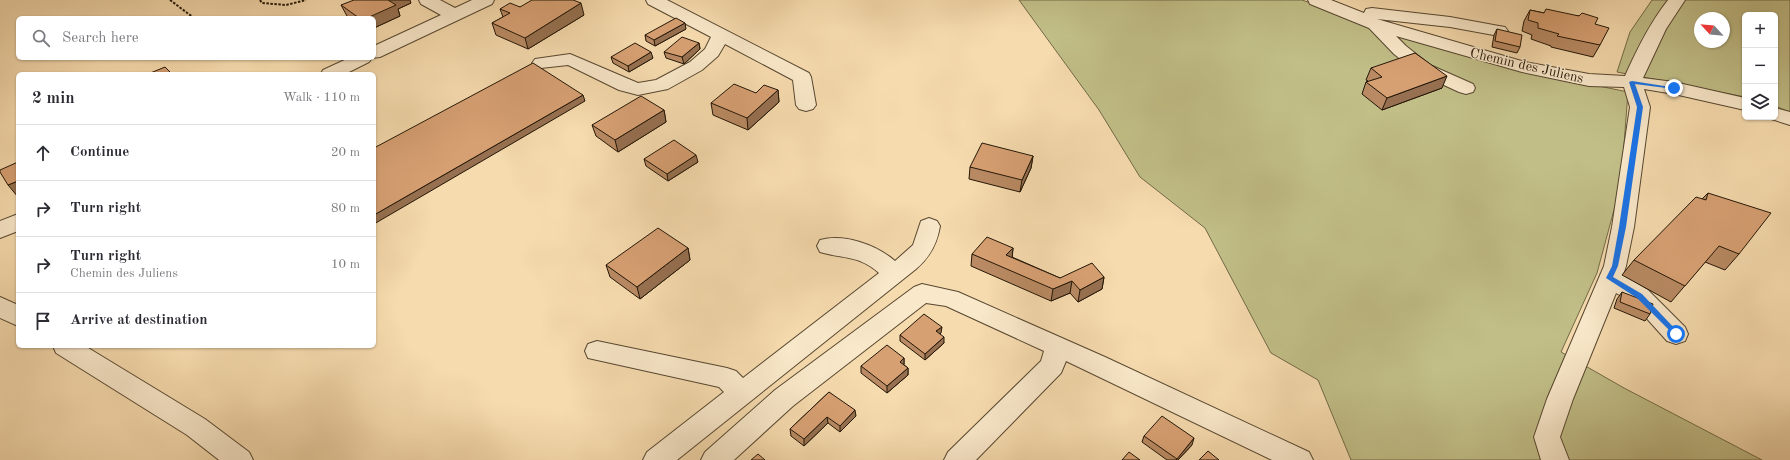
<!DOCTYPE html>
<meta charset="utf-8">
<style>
:root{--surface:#fff;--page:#f2f2f3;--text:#2b2b33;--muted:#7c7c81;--line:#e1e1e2}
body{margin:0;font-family:"Old Standard TT",serif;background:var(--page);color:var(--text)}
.controls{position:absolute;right:12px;top:12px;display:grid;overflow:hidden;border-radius:6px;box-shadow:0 1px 3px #0004}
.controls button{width:36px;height:36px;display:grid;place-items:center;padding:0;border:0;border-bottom:1px solid var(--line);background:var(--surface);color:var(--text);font:20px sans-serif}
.compass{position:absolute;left:1694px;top:12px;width:36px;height:36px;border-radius:50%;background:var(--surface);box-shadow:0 1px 3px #0004;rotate:296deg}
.stop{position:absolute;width:12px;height:12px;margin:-9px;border:3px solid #1a73e8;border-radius:50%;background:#fff}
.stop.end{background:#1a73e8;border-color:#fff;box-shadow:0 1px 4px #0008}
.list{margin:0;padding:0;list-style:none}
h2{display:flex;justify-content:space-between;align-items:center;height:52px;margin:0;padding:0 16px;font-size:17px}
h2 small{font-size:13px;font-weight:400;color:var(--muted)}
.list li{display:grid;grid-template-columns:26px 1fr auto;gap:12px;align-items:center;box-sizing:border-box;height:56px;padding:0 16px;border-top:1px solid var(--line)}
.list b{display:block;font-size:15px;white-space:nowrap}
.list p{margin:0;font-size:13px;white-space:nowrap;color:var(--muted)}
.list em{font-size:13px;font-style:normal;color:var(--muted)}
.icon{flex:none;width:22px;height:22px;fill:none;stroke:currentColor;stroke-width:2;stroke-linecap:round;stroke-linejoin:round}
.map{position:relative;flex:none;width:1790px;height:460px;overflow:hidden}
.search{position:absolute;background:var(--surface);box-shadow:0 1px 3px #0004;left:16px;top:16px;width:360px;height:44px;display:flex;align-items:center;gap:10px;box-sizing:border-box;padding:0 14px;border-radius:6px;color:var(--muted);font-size:15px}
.panel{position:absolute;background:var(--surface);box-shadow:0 1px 3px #0004;left:16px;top:72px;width:360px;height:276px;border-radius:6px}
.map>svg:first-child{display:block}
.green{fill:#c1be87;stroke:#726a46;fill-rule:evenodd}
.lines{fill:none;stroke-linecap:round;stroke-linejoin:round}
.minor-casing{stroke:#574730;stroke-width:2}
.path{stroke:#221606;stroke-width:2;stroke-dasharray:2.5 1.5;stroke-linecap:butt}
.minor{fill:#f9e8ca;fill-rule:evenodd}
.wall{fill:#b98a63;stroke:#221606}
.shaded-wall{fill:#967050;stroke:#221606}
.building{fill:#d7a073;stroke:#221606}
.route{fill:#1a73e8}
.labels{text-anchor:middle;stroke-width:3;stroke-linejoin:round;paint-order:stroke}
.street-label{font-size:14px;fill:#221606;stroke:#f9e8ca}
</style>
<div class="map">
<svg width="1790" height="460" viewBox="0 0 1790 460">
<rect width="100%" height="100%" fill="#f6dbae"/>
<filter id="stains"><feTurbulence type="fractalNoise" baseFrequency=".005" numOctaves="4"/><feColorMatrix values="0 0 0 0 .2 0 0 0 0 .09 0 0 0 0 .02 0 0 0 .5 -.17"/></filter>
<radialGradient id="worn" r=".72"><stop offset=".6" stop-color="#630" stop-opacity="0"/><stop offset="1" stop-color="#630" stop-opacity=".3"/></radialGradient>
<g class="green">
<path d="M1019,0h283l101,35 113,34 112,23 -7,92 -24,89 -36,79 63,36 138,72h-411l-33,-80 -47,-27 -66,-125 -65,-51 -41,-67z"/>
<path d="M1652,0h138v112l-15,-6v-91h-30v82l-128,-25 13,-40zM1700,18h24v24h-24z"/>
</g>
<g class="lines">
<g class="minor-casing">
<g id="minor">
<path d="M419,0h21l15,8 17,-8h22l-2,4 -112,53 -8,1h2v-12l67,-31 -20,-11z"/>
<path d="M646,0h21l142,73 2,4 5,28 -3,4 -7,2 -7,-2 -3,-4 -3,-25 -68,-36 -7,12 -16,14 -34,19 -30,6 -19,-5 -51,-25 -27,3 -6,-1 -3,-4 3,-4 35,-5 68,29 18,-3 34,-18 15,-13 6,-12 -63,-33z"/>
<path d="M1308,0h23l33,13 2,-4 6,-1 78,9 49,9 6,1 3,4 -3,4 -6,1 -49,-9 -73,-8 148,43 64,12 36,2c12,-27 25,-53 43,-76h17l-19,29 -23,49 31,4 71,16v12l-71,-16 -30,-5 6,18 -16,120 -8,39 -3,9 25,15 37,37 3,7 -3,7 -9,3 -9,-3 -35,-39 -16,-9 -43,106 -13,38 9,23h-28l-7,-23 13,-38 57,-133 8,-39 18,-120 -6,-20 -35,-1 -67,-14 -126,-36 10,10 24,19 43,19 2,4 -2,4 -7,2 -7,-2 -41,-19 -24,-19 -25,-26 -59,-24z"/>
<path d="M349,58h23l-3,4 -24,12h-24l2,-4z"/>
<path d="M1775,108l15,4v13l-22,-7 -1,-1h8z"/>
<path d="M18,214v17l-18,7v-17z"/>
<path d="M929,218l8,3 3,5c-3,18 -10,31 -24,43l-239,191h-34l4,-8 77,-60 -5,-5 -131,-29 -3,-7 3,-7 9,-3 130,27 9,3 7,7 136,-105c-20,-18 -36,-14 -59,-21l-3,-6 3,-6c24,-7 57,5 75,21l18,-16 8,-24z"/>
<path d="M922,284l36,8 147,65 204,95 4,8h-41l-206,-99 -5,12 -85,87h-32l4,-8 93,-91 3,-10 -98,-45 -20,-3 -133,103 -59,54h-33l4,-8 70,-62 139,-103z"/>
<path d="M0,297l18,8v21l-18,-8z"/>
<path d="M53,346h32l120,73 44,33 4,8h-34l-32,-25 -131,-82z"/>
</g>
</g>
<g class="path">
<path d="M170,0l24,18"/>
<path d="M260,0l2,3 24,2 20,-5"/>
</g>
<use href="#minor" class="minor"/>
</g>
<g class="wall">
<path d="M411,3l-13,6 2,7 -26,12v-10h-25l-2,-2 -6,-11z"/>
<path d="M520,7l64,8 -56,34 -32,-14 -4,-12 11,-6 -3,-8z"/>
<path d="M1530,10l14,3 35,3 16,8 5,21 -7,12 -42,-10v-1l-20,-7 1,-4 -10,-4 2,-10z"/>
<path d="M686,29l-31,17 -9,-5 -1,-6z"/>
<path d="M1497,29l23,18 -3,6 -25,-6 2,-12z"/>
<path d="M699,43l1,6 -16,15 -18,-6 -2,-6z"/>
<path d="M611,57l42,1 -24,14 -16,-9z"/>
<path d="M1371,68l71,20 -60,22 -20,-16 4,-12 2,-1 -2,-1z"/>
<path d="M778,90l1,12 -31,28 -35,-15 -2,-12 45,-10z"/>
<path d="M664,110l2,12 -48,30 -22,-16 -4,-11z"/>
<path d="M1033,156l-2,12 -11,24 -51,-13 1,-12z"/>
<path d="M644,159l54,3 -30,19 -22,-15z"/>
<path d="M1708,193l31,61 -14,16 -20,-8 -34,40 -49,-27 12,-15 68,-61z"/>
<path d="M688,248l2,12 -50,39 -30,-22 -4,-12z"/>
<path d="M1013,248l-1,9 48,21 44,-1 -2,12 -24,13 -8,-9 -19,8 -80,-35 1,-12z"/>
<path d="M1622,292l28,22 -5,7 -31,-13 3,-9z"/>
<path d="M941,333l-1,1 4,9 -19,17 -25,-19v-6z"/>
<path d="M904,358v7l4,3v7l-21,18 -26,-20v-7z"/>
<path d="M829,392l27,24 -16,16 -12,-9 -24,23 -13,-10 -1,-7z"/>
<path d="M1144,436l48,9 -14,15h-11l-25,-18z"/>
</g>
<g class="shaded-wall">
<path d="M388,0h22l1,3 -13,6 2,7 -26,12v-10h-7z"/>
<path d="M581,3l3,12 -56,34 -3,-11z"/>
<path d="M685,23l1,6 -31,17 -1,-6z"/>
<path d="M699,43l1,6 -16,15 -2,-7z"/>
<path d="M651,52l2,6 -24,14 -1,-6z"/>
<path d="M1447,76l-5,12 -60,22 5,-12z"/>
<path d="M778,90l1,12 -31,28 -1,-12z"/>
<path d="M583,95l2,6 -211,123v-9z"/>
<path d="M664,110l2,12 -48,30 -3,-12z"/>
<path d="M696,155l2,7 -30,19 -1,-7z"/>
<path d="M1033,156l-2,12 -11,24 2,-12z"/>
<path d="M18,181v16l-10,-12z"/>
<path d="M688,248l2,12 -50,39 -3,-12z"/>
<path d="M1013,248l-1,12 -6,-5z"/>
<path d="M1104,277l-2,12 -24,13 2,-12z"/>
<path d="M1072,281l-2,12 -19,8 2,-12z"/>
<path d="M942,327l-1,6 -5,5v-7z"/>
<path d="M944,337v6l-19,17v-6z"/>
<path d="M904,358v6l-4,4v-6z"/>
<path d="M908,368v7l-21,18v-7z"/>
<path d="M855,410l1,6 -16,16v-6z"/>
<path d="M827,417l1,6 -24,23v-7z"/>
<path d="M1194,438l-2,7 -14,15h-2z"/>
</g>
<g class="building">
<path d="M354,0h34l8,5 -29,13h-8l-18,-13z"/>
<path d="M532,0h41l8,3 -56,35 -33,-15 18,-10 -10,-4 10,-6 10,4z"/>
<path d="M1546,9l33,7 3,-3 16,5 -3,6 14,4 -9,17 -43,-9 2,-2 -21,-6v-5l-10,-3 2,-10 14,3z"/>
<path d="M676,18l9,5 -31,17 -9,-5z"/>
<path d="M1497,29l25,6 -2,12 -25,-6z"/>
<path d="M682,37l17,6 -17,14 -18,-5z"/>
<path d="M635,43l16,9 -23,14 -17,-9z"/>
<path d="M1415,53l32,23 -60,22 -21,-16 16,-5 -11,-9z"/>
<path d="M533,63l50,32 -209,120v-67z"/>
<path d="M165,67l7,7h-24z"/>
<path d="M734,84l22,9 8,-8 14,5 -31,28 -36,-15z"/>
<path d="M641,96l23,14 -49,30 -23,-15z"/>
<path d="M674,140l22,15 -29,19 -23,-15z"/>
<path d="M982,143l51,13 -11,24 -52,-13z"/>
<path d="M18,162v19l-10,4 -8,-13v-2z"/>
<path d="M1708,193l63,20 -32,41 -20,-8 -34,40 -51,-26 62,-63 10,3z"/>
<path d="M658,228l30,20 -51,39 -31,-22z"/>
<path d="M987,237l26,11 -7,7 54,23 32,-15 12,14 -24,13 -8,-9 -19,8 -81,-35z"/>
<path d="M1622,292l31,12 -3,10 -30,-12z"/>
<path d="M924,314l18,13 -6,4 8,6 -19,17 -25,-19z"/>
<path d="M887,345l17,13 -4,4 8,6 -21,18 -26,-20z"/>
<path d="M829,392l26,18 -15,16 -13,-9 -23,22 -14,-10z"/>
<path d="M1162,416l32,22 -17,21 -33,-23z"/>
<path d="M1208,451l11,9h-20z"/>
<path d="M1129,452l11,8h-18z"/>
<path d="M758,454l7,6h-14z"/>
</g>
<path class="route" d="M1632,81l45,7 -3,1 -39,-5 8,23 -17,120 -8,39 -5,11 29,17 36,38v4l-2,1 -39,-39 -31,-20 6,-12 7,-39 18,-120 -8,-25z"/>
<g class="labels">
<g class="street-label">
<text transform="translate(1527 65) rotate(13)" y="5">Chemin des Juliens</text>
</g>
</g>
<rect width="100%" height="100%" filter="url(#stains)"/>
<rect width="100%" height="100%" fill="url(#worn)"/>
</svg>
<div class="controls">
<button>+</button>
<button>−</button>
<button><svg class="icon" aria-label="layers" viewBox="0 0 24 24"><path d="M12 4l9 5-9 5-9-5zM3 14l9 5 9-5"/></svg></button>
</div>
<svg class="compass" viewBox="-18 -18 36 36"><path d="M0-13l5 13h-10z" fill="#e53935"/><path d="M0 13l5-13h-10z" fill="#7c7c81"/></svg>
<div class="stop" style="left:1676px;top:334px"></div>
<div class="stop end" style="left:1674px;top:88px"></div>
<div class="search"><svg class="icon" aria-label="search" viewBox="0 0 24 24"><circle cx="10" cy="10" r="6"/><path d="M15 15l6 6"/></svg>Search here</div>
<section class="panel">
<h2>2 min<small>Walk · 110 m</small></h2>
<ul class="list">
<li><svg class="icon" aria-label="ahead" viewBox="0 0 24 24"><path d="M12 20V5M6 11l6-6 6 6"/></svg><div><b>Continue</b></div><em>20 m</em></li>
<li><svg class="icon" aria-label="right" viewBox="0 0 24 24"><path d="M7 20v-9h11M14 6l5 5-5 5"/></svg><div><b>Turn right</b></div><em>80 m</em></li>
<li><svg class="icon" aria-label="right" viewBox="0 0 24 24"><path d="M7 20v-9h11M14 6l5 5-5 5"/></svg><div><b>Turn right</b><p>Chemin des Juliens</p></div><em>10 m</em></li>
<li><svg class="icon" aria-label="arrive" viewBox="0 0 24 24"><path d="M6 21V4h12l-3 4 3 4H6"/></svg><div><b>Arrive at destination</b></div></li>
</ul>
</section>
</div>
